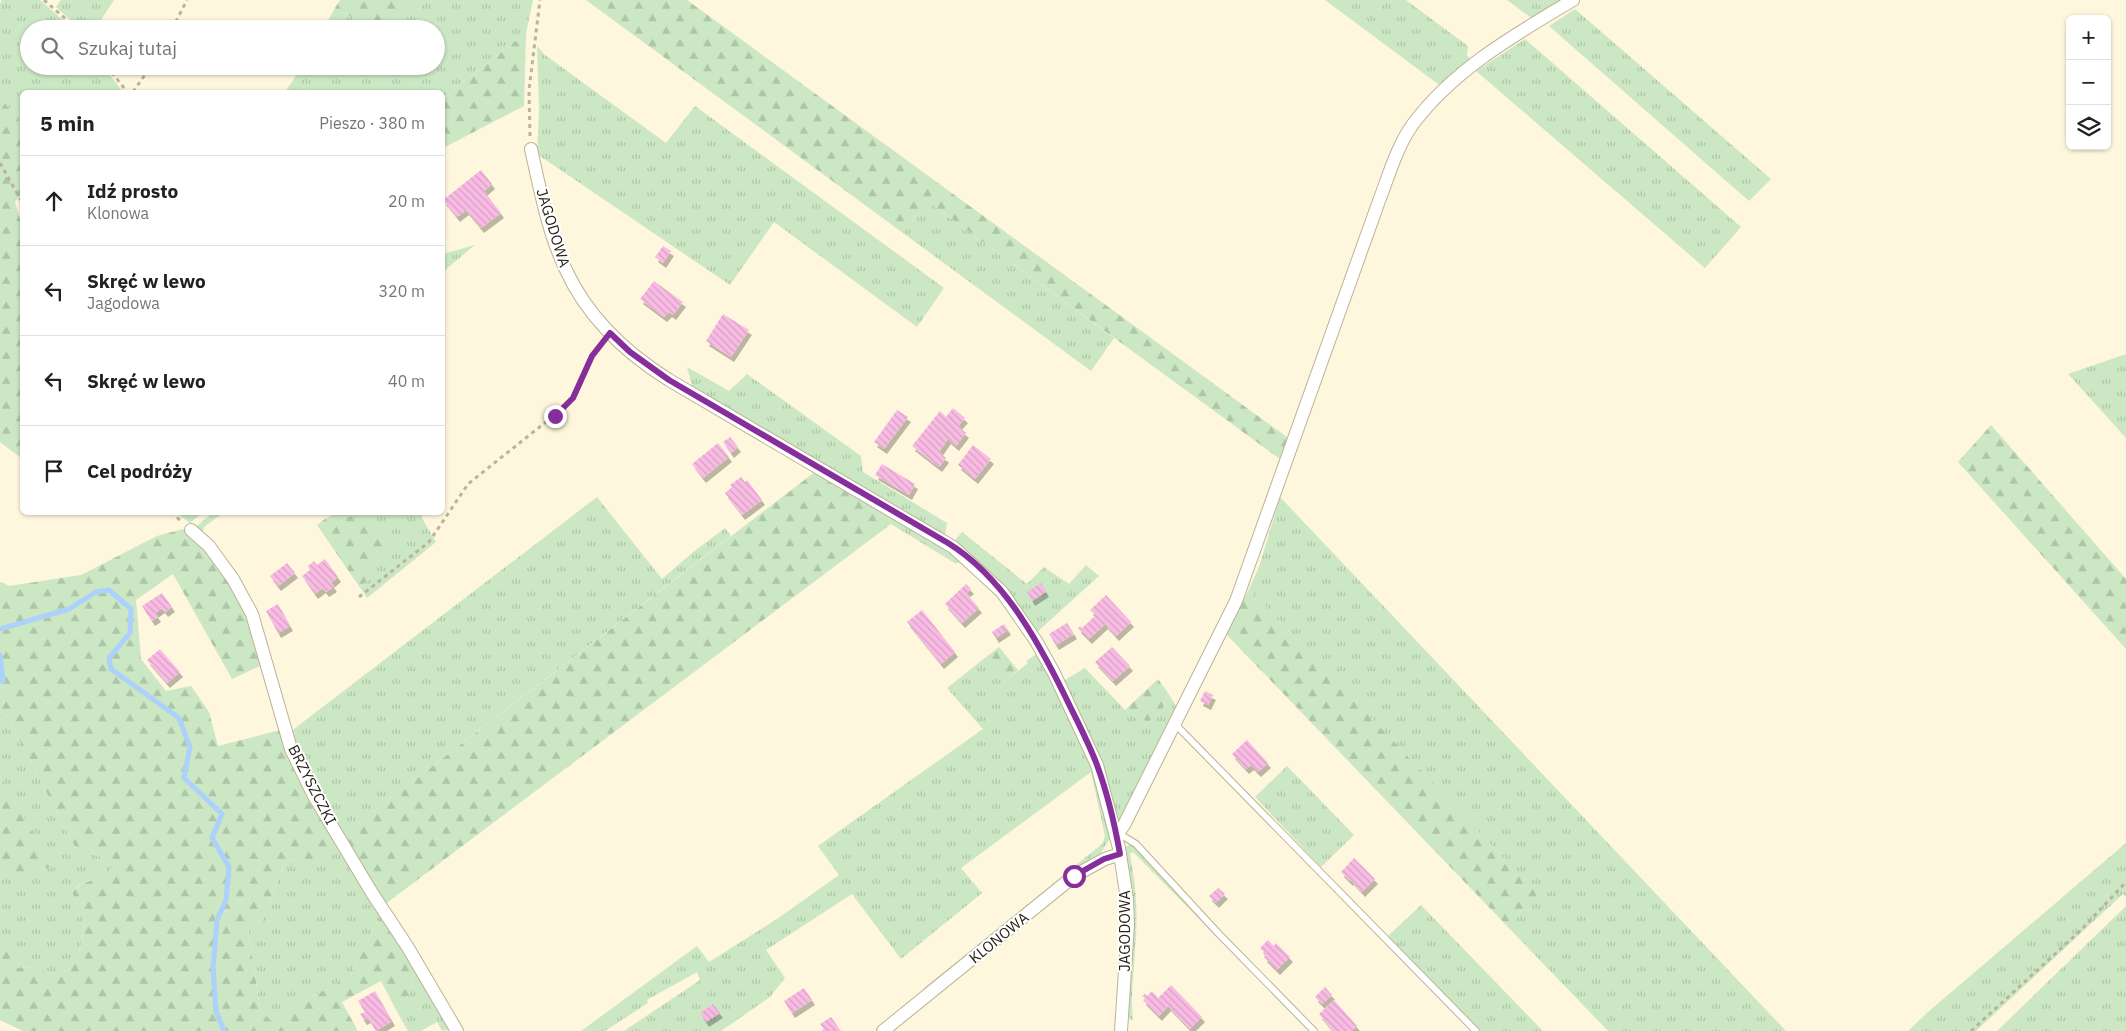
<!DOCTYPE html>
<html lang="pl">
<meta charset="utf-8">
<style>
:root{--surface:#fff;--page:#f2f2f2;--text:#202124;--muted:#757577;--line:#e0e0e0}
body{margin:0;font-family:"IBM Plex Sans",sans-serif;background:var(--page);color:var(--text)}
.controls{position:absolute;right:15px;top:15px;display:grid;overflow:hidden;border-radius:8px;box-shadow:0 1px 4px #0004}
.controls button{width:45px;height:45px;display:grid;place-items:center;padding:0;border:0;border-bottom:1px solid var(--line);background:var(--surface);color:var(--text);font:25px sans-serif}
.stop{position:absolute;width:15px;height:15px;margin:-11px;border:4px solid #862e9a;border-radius:50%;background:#fff}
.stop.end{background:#862e9a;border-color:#fff;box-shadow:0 1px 5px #0008}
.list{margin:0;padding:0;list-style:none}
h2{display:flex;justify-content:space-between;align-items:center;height:65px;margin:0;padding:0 20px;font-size:21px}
h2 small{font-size:16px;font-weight:400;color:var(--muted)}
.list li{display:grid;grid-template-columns:32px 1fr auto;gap:15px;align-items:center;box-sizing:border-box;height:90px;padding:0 20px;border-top:1px solid var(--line)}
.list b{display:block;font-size:19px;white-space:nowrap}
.list p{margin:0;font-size:16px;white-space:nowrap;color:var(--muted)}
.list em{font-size:16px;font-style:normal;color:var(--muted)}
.icon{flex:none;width:28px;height:28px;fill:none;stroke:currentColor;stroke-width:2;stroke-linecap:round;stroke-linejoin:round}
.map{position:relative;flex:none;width:2126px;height:1031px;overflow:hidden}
.search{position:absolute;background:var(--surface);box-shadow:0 1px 4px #0004;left:20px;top:20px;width:425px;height:55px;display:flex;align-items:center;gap:12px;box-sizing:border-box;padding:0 18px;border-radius:28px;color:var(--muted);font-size:19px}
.panel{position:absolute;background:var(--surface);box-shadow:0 1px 4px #0004;left:20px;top:90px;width:425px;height:425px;border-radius:8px}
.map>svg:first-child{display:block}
.grass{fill:url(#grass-tufts)}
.forest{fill:url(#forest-firs)}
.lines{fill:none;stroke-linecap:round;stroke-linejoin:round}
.stream{stroke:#acd1fa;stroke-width:5}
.building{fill:url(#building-back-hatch);filter:url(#shadow)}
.service-casing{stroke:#bcb394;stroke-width:8}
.minor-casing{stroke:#bcb394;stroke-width:14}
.path{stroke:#bab39d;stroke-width:3;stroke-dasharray:4 4;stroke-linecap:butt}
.service{stroke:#fff;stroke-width:6}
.minor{stroke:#fff;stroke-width:12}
.route{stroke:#862e9a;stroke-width:6}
.labels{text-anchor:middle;stroke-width:4;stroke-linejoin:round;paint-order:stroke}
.street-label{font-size:15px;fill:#282418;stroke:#fff}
</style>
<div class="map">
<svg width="2126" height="1031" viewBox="0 0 2126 1031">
<defs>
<pattern id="grass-tufts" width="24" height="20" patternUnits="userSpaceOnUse" patternTransform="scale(1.25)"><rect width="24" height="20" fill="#cbe7c4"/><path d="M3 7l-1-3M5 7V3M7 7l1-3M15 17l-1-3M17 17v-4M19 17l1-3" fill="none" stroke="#aec6a8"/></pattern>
<pattern id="forest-firs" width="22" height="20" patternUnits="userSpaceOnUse" patternTransform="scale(1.25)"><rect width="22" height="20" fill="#cbe7c4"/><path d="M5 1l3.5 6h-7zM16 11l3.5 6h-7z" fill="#aec6a8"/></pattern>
<pattern id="building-back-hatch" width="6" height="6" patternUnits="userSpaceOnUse" patternTransform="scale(1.25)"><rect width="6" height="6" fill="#f9bbe4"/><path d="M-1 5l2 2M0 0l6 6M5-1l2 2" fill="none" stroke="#d5a1c3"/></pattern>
<filter id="shadow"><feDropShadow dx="3" dy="5" stdDeviation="0" flood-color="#0004"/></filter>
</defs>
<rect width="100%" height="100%" fill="#fff7dd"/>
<g class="grass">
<path d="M2,0h38l33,29h-44v37h74l20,26h-101v34l-22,-29v-93z"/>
<path d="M61,0h53l-19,29h-15l-24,-22z"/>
<path d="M409,0h124l-7,33 -83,65 -1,-6h-129l-21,-10 9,-16h135v-37h-46z"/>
<path d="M1325,0h81l62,46 -1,9 4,6 -29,26z"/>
<path d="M1507,0h59l-33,19z"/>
<path d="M335,8l36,21h-48z"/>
<path d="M1575,9l196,170 -22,22 -200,-175z"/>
<path d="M1525,39l216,188 -36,41 -229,-197z"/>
<path d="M537,46l8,9 121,88 29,-37 249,182 -27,39 -143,-105 -44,63 -193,-131 2,-43z"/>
<path d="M927,201l187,137 -23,33 -188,-138z"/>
<path d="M475,245l-30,25 -2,-6v-10z"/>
<path d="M2126,354v84l-58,-64z"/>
<path d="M687,367l42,24 18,-17 114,82 2,16 84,51 -2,12 -4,1 -94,-59 -155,-91z"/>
<path d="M597,497l65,82 30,-26 33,-25 6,8 -388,299 -38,-65 -15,-38z"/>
<path d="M1280,497l506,534h-178l-102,-106 32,-30 -289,-306 10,-22z"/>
<path d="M176,513l1,-1 25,1 -12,10z"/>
<path d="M212,513h11l-19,14 -2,7 -7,-6z"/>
<path d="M337,513h85v5l14,24 -69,56 -6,-9 21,-33 -33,-39 -24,2z"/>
<path d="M899,518l53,33 8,10 -4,3 -65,-40z"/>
<path d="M962,532l65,52 17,-17 25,17 17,-19 13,11 -63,57 -79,-88 -2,-5z"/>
<path d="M1038,653l49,96 24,88 -11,17 -173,138 -3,-4 178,-144 3,-8 -14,-64 -130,96 21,25 -81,66 -49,-65 -86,56 19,28 -15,19 -49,34h-97l76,-51 -3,-8 -50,28 1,3 -43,28h-24l116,-85 12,16 68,-43 62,-44 -21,-29 165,-117 -36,-41 39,-31 19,24 23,-18 -2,-2z"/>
<path d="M1085,668l40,42 16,10 23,-15 4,-12 10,16 -56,112 -6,-2 -53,-138z"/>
<path d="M0,712l6,2 69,133 29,11 8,8c-2,14 -21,12 -31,18 -3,1 -6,5 -9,8l12,30 -3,25 -12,24 -15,3 -21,-7 -15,1 -18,-31v-61l51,-9 -51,-91z"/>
<path d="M1287,766l67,69 -33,32 -66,-70z"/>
<path d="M337,841l44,74 -31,61 -80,44 -10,-12 -12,-80 14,-7 23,-60 10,-1z"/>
<path d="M2126,843v54l-3,-3 -147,137h-68l20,-19z"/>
<path d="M1130,845l6,3 80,88 -81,-82 -3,-2 -2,2c5,26 8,54 6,81 -1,29 -6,57 -3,86l-9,-7 1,-167z"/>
<path d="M1088,874l-194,157h-3l176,-143z"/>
<path d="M1421,905l122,126h-62l-93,-95z"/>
<path d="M2126,906v125h-129z"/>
<path d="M416,968l36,61 -10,2 -5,-9 -16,9h-13l-7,-12z"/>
</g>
<g class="forest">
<path d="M340,0h69l-19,29h-19l-36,-21z"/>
<path d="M586,0h101l604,440 -7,22 -357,-261 -24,32z"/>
<path d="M526,33l-2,73 -81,42v-50z"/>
<path d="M292,82l21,10h-28z"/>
<path d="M0,97l22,29v67l-7,9 7,24v233l-22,-17z"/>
<path d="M1991,425l135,154v70l-168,-187z"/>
<path d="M816,471l83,47 -515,387 -41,-70z"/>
<path d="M349,517c17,3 26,7 38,21l-5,18 -21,33 -44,-64 8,-6z"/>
<path d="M183,529c27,21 49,53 64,84 7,16 10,35 15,52l-30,14 -59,-105 -37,26 5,59 25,32 25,-5 18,26 9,34 62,-16 57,111 -33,26 -9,-7 -10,1 -23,60 -14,7 12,80 10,12 80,-44 31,-61 35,53 -15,51 -20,-38 -39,21 16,29h-335l-23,-11v-83l18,31 15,-1 21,7 15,-3 12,-24 3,-24 -12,-31 9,-8 26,-9 5,-9 -8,-8 -29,-11 -69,-133 -6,-2v-130l9,4 72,-11 76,-39z"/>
<path d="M1249,589l290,306 -33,30 -280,-291z"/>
<path d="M999,647l19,23 -13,11 -19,-24z"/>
<path d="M1158,679l10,14 -7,20 -12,8 -8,-1 -16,-10z"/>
<path d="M0,776l50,87 2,4 -52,9z"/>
</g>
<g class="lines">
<g class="stream">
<path d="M0,629l69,-20 27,-17 13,-2 22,19 -1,24 -21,25 2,11 68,49 11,29 -6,31 38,36 -10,24 17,29 -3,33 -9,20 -4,48 3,43 8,20"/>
<path d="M0,655l3,26h-3"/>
</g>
</g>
<g class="building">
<path d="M481,170l11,14 -8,7 17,22 -20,15 -15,-18 -9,7 -14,-17z"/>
<path d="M663,246l8,5 -8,12 -8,-6z"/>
<path d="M654,281l29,21 -10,13 -4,-3 -5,5 -24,-18z"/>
<path d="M723,314l26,16 -18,27 -25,-16z"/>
<path d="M953,408l12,10 -7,8 8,7 -10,13 -8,-7 -9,13 7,6 -7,9 -27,-21 28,-35 6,6z"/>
<path d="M897,410l11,7 -24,32 -10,-7z"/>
<path d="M730,437l8,10 -7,6 -8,-11z"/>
<path d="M718,443l11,14 -26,21 -11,-14z"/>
<path d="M973,445l18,14 -16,20 -17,-14z"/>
<path d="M882,464l33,20 -6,11 -34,-20z"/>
<path d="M741,477l4,5 2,-2 15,20 -20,15 -17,-22 7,-6 -2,-2z"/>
<path d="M325,559l13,18 -7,6 3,4 -8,5 -3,-4 -8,6 -13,-18 8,-6 -2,-4 6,-5 3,4z"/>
<path d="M287,563l8,10 -17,13 -8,-10z"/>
<path d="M1041,583l5,9 -14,9 -5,-9z"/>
<path d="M966,584l5,5 -5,4 13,15 -17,15 -17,-19z"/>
<path d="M162,593l10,14 -7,5 -3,-4 -7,5 3,4 -6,4 -10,-15z"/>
<path d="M1106,595l25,27 -15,14 -11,-12 -16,15 -11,-11 2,-2 2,2 14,-13 -6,-5z"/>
<path d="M278,604l12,22 -12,7 -12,-22z"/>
<path d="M922,610l33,42 -14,12 -34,-42z"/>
<path d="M1067,623l7,11 -18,11 -7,-11z"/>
<path d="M1004,624l4,6 -12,8 -4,-6z"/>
<path d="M1112,647l18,19 -17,15 -18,-19z"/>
<path d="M160,649l20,23 -13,11 -20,-23z"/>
<path d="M1205,691l8,4 -5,10 -8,-4z"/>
<path d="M1247,740l21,23 -10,9 -7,-7 -5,4 -14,-15z"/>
<path d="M1354,858l21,21 -13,13 -11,-12 -1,1 -9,-9z"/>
<path d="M1218,888l7,6 -9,9 -7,-7z"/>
<path d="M1268,940l6,6 2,-3 14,14 -13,13 -13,-13 2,-3 -6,-6z"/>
<path d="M1171,985l31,32 -12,12 -22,-23 -9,10 -16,-16 2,-2 -3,-2 3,-2 2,2 5,-5 6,7z"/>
<path d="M1325,987l7,8 -10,9 -7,-7z"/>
<path d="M804,988l8,12 -20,13 -8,-12z"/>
<path d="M375,991l17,30 -16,10 -8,-13 -4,2 -4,-6 5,-2 -7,-11z"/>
<path d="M1334,1000l23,26 -6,5h-18l-14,-17z"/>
<path d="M713,1004l7,9 -14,9 -6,-9z"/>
<path d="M831,1017l10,14h-20l3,-2 -4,-5z"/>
</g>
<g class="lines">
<g class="service-casing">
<g id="service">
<path d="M1175,724l301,307"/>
<path d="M1118,833l18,11 82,89 96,98"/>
</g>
</g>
<g class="minor-casing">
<g id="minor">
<path d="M531,149c9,40 17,84 35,121 21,46 60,83 103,110l284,167 49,45 34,49 18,32 43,92 22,83 8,51 1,26 -7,106"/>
<path d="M191,530l18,16 24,33 19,35 39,135 23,47 58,97 35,53 50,85"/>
<path d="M1116,836l8,-11 112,-224 143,-400c10,-26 18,-55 34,-77 41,-55 103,-90 160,-124"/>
<path d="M883,1031l191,-155 31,-17 15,-5"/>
</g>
</g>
<g class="path">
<path d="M44,0l33,29"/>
<path d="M172,29l15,-29"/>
<path d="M107,66l20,26"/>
<path d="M133,92l18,-26"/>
<path d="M530,136l-1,-46 11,-90"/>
<path d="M0,163l22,39"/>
<path d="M171,512l11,10"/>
<path d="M359,597l70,-55 39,-58 98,-78c15,-19 19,-44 35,-62"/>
<path d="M1971,1031l110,-101 45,-48"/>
</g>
<use href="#service" class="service"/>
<use href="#minor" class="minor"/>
</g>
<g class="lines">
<path class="route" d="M555,416l18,-18 19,-42 18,-23 20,19 39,28 279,163c55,34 89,96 117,153 11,23 23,45 32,69 10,27 18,61 23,89l-16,5 -30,17"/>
</g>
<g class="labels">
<g class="street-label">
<text transform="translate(553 228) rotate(73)" y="5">JAGODOWA</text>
<text transform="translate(312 785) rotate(63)" y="5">BRZYSZCZKI</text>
<text transform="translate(1125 931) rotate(-90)" y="5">JAGODOWA</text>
<text transform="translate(999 938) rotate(-39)" y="5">KLONOWA</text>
</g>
</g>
</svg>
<div class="controls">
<button>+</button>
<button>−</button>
<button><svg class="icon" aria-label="layers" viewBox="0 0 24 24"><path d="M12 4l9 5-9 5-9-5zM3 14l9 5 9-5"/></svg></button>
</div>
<div class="stop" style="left:1074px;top:876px"></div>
<div class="stop end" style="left:555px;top:416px"></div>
<div class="search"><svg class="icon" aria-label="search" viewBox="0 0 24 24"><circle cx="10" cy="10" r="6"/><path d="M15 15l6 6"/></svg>Szukaj tutaj</div>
<section class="panel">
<h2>5 min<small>Pieszo · 380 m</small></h2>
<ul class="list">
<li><svg class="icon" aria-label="ahead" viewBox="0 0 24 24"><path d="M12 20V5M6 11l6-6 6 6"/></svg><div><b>Idź prosto</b><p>Klonowa</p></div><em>20 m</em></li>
<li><svg class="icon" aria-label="left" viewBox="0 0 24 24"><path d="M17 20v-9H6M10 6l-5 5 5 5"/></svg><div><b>Skręć w lewo</b><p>Jagodowa</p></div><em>320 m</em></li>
<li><svg class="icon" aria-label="left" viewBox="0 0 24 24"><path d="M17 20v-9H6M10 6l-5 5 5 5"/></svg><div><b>Skręć w lewo</b></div><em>40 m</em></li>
<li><svg class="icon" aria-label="arrive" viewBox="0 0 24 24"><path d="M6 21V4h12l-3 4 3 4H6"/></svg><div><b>Cel podróży</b></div></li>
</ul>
</section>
</div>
